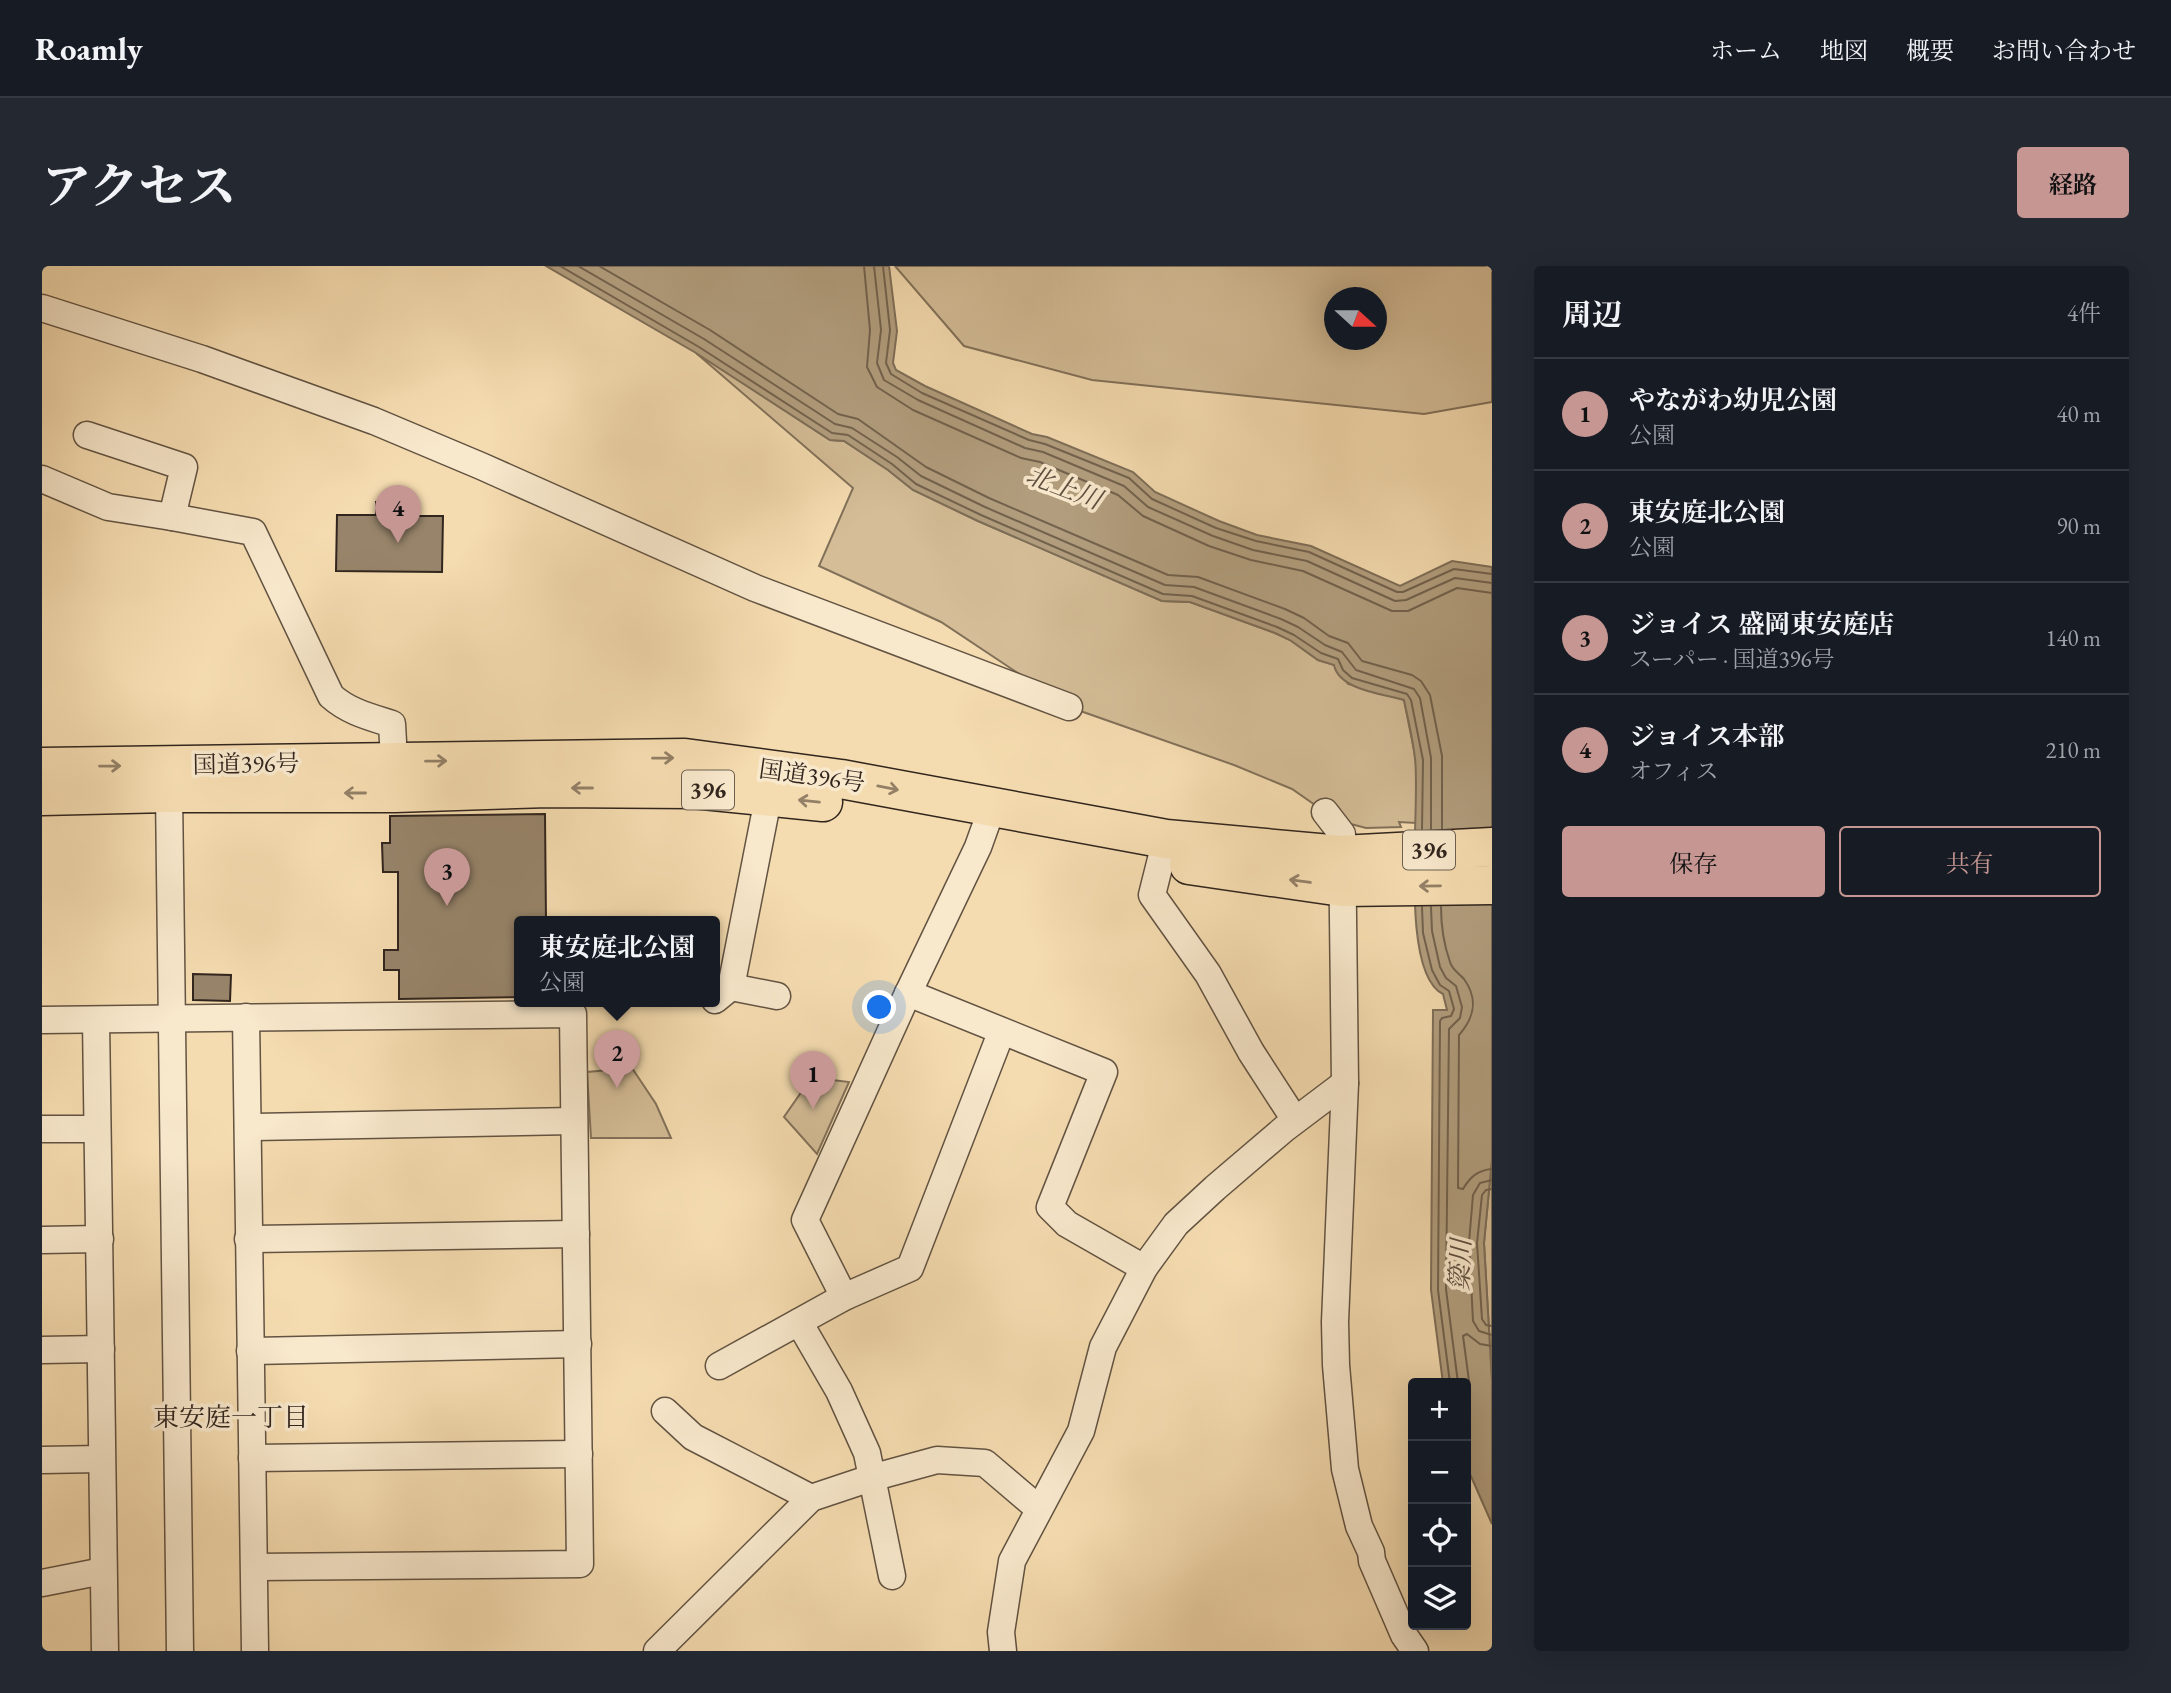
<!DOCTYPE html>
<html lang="ja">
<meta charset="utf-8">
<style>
:root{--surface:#171b24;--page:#242831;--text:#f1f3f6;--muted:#9ea1a6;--line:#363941;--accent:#c59692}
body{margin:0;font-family:"EB Garamond","Noto Serif JP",serif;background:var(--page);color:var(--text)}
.controls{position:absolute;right:21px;bottom:21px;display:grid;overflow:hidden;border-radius:7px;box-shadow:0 7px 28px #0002}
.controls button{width:63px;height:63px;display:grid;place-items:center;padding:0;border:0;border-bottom:2px solid var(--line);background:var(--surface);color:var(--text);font:35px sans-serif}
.compass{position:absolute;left:1282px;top:21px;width:63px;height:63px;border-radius:50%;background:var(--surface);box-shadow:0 7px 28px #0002;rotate:111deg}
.you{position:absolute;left:838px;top:742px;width:24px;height:24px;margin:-18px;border:5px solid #fff;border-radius:50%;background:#1a73e8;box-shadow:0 0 0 10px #1a73e833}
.badge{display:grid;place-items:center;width:46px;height:46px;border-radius:50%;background:var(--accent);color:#111;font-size:23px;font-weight:700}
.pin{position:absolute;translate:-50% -58px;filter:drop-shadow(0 2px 4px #0008)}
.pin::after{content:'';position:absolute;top:37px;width:24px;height:21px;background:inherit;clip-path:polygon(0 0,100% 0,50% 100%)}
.popup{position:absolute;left:472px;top:650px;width:206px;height:91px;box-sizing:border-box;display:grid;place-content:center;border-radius:7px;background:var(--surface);filter:drop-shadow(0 2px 5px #0005);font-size:23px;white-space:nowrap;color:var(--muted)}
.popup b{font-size:26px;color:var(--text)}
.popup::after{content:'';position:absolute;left:50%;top:100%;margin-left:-14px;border:14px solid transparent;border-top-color:var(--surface)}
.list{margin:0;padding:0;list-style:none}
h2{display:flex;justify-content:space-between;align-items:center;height:91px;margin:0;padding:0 28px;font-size:30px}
h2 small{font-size:23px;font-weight:400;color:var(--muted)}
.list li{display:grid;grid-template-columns:46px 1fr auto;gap:21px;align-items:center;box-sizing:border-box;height:112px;padding:0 28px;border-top:2px solid var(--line)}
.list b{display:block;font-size:26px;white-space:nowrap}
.list p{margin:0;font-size:23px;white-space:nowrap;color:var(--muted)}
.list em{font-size:23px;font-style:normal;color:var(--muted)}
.actions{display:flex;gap:14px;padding:21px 28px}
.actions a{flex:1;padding:16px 0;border:2px solid var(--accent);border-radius:7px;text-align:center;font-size:24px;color:var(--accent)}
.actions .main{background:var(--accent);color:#111}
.icon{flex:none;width:38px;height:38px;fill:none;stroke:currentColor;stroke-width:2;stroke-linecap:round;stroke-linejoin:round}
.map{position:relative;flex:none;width:1450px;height:1385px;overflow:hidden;border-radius:7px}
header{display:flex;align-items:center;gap:42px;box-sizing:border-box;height:98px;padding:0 35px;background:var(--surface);border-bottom:2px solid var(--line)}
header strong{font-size:33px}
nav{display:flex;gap:38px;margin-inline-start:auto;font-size:24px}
.intro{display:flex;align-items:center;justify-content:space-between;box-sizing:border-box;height:168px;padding:0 42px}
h1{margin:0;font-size:49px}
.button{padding:18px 32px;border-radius:7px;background:var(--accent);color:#111;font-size:24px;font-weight:700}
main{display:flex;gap:42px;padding:0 42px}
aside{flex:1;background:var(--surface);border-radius:7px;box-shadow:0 7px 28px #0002}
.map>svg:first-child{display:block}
.green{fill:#d4bd97;stroke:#82715a;stroke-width:2;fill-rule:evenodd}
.water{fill:#b29e7e;stroke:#7e6e58;stroke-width:2}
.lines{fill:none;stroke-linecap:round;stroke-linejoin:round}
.shore{stroke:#72624e;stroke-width:2}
.building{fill:#97846a;stroke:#31251e;stroke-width:2}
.minor-casing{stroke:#625342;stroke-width:29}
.highway-casing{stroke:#31251e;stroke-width:41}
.minor{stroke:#f8e8cc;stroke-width:26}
.highway{stroke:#f5dcb0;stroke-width:38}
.oneway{stroke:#938067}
.labels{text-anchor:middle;stroke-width:7;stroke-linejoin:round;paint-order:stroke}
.shield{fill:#f8e8cc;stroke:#6d6052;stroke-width:2}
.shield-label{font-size:23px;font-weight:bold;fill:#31251e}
.street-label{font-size:24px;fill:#31251e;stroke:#f8e8cc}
.water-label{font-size:26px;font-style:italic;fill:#5e4f40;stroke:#f8e8cc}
.neighbourhood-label{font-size:26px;fill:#31251e;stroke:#f8e8cc}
</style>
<header>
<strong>Roamly</strong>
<nav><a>ホーム</a><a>地図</a><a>概要</a><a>お問い合わせ</a></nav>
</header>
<div class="intro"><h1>アクセス</h1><a class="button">経路</a></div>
<main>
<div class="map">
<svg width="1450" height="1385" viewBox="0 0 1450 1385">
<rect width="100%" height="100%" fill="#f5dcb0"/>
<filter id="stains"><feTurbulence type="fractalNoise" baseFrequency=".00286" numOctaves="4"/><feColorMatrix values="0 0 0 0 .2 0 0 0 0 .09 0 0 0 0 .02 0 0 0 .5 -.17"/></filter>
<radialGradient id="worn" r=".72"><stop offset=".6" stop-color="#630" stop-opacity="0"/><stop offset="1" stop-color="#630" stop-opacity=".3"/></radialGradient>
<g class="green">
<path d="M853,0h597v136l-68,12 -332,-34 -128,-34zM1293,32h42v42h-42z"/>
<path d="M654,87l134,87 14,1 44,29 25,20 65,31 184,80 28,1 85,31 15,7 28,20 17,5 13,19 56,16 12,60v63l-17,-1 2,5 -35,1 -19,-5 -22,-11 -33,-23 -58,-24 -165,-58 -128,-85 -122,-56 34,-78z"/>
<path d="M590,802l24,36 15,34h-80l-4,-66z"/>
<path d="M758,810l49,6 -32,72 -33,-37 18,-26z"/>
<path d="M1450,893v223l-8,-139z"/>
</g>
<path class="water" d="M504,0h343l8,65 -4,32 3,7 29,16 107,48 15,3 86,35 22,20 64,29 38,14 54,11 89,40 52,-25 40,6v592l-8,84 8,139v142l-26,-59v-82h-23l-12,-93 2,-280h14l-4,-16c-45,-22 -22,-189 -28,-235 -2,-20 -7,-39 -11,-59 -21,-6 -65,-10 -70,-35l-16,-5 -28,-20 -15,-7 -85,-31 -28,-1 -184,-80 -65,-31 -25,-20 -44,-29 -14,-1 -134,-87z"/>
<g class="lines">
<g class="shore">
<path d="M518,0l139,81 133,86 16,2 44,29 24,20 65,31 182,79 29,2 85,31 17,8 27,18 17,6 5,11 9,8 55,16 4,6 12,60 -1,70"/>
<path d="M536,0l126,73 131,85 17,4 45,29 24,19 64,31 180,78 29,2 87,32 17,8 27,18 17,7 14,18 58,19 6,9 11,60v71"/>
<path d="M557,0l111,64 128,84 20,5 68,48 63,31 179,77 30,2 87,32 19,9 25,18 19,7 14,18 50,14 9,6 9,14 12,61v73"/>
<path d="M822,0l6,64 -3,37 10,20 36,23 108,48 19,4 78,33 25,21 66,30 42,14 52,11 89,40h16l49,-23 35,5"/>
<path d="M832,0l7,64 -4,33 7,17 34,20 107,48 18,4 81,34 24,21 65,29 40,14 54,11 88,40 11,-1 49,-22 37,5"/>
<path d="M841,0l7,64 -4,33 5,11 31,19 107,47 16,4 84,34 23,21 64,29 40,13 53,11 88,40h6l51,-23 38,5"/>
<path d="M1380,641l1,26 9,37 8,15 9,6 5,18 -3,7 -9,2 -2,3 -2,269 12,93"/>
<path d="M1389,641l1,24 8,36 6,11 10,8 6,21 -2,11 -11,11 -3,260 12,94"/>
<path d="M1399,641c0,18 3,38 9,55 2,8 9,11 14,17 15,21 10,39 -5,56l-1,153 5,1c7,-12 15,-19 29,-20"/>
<path d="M1450,914l-12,3 -7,12 -4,47 4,79 6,10 13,4"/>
<path d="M1450,923l-6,1 -4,5 -5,48 5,76 4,6 6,1"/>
<path d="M1424,1129l3,-14 -6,-45 4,-2 13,10 12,2"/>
</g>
</g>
<g class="building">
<path d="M334,236l22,1v13h45l-1,56 -106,-1 1,-56h39z"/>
<path d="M503,548l1,108h-27v75l-120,2v-29h-15v-20h14v-78h-15l-1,-29h8v-27z"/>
<path d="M151,708l38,1 -1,26 -37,-1z"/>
</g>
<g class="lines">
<g class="minor-casing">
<g id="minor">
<path d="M0,42l160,51 172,62 107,45 274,122 314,119"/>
<path d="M0,213l66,28 64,10 12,-50 -97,-32"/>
<path d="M130,251l81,15 78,164c18,16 39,21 61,28l3,54"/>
<path d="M127,527l11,858"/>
<path d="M1283,546l17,22 3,249 -10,239 1,43 9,104 14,57 12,26 1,9 32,74 11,16"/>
<path d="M1124,573l-14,56 56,79 43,78 44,68"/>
<path d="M689,721l46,9"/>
<path d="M866,727l196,79 -54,135 17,17 77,44"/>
<path d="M673,734l16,-13 34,-173 11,-32"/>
<path d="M204,751l9,634"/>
<path d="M0,754l531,-6 7,550 -325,3"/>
<path d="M54,754l9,631"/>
<path d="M206,861l325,-6"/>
<path d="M0,863h55"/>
<path d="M206,973l328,-5"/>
<path d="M0,974l58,-1"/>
<path d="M802,1031l-39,-77 97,-214 76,-159 14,-39"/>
<path d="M757,1056l40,69 28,62 25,123"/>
<path d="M0,1084l59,-1"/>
<path d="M208,1085l328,-7"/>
<path d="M677,1100l125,-69 66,-29 91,-235"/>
<path d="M623,1145l28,26 118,61"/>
<path d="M210,1192l327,-4"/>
<path d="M0,1194l59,-1"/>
<path d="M0,1317l61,-12"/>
<path d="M615,1385l154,-153 60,-20 66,-18 48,3 54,46"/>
<path d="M961,1385l-2,-19 11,-71 69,-130 22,-84 41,-79 32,-44 39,-36 69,-59 61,-46"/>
</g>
</g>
<g class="highway-casing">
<g id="highway">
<path d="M0,501l643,-9 156,21 325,60 175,16 151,-8"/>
<path d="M0,530l127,-3h226l153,-5 145,1 130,13"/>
<path d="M1147,599l153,22 150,-2"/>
</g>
</g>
<use href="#minor" class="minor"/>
<use href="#highway" class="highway"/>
</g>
<defs><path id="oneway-shaft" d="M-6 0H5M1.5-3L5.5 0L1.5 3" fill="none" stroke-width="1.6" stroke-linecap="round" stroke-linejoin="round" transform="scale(1.75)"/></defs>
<g class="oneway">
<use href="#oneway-shaft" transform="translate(621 492) rotate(-1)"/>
<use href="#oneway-shaft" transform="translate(394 495) rotate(-1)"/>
<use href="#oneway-shaft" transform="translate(68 500) rotate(-1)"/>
<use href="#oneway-shaft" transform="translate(540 522) rotate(-180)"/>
<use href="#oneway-shaft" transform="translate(846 522) rotate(11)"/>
<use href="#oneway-shaft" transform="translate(313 527) rotate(-180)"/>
<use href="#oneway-shaft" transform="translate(767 535) rotate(-174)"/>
<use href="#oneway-shaft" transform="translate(1258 615) rotate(-172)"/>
<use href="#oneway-shaft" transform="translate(1388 620) rotate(179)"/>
</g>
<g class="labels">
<g class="shield">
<rect x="640" y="504.5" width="52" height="39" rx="5"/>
<rect x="1361" y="564.5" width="52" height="39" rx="5"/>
</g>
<g class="shield-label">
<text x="666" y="532">396</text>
<text x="1387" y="592">396</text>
</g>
<g class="street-label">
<text transform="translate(204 498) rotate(-1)" y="8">国道396号</text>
<text transform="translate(770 510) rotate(8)" y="8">国道396号</text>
</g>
<g class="water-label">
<text transform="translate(1022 221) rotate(21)" y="9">北上川</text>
<text transform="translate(1418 999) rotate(-88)" y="9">簗川</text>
</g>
<g class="neighbourhood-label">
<text x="189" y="1160">東安庭一丁目</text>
</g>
</g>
<rect width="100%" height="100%" filter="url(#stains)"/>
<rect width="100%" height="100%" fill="url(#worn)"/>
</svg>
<div class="controls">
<button>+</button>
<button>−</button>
<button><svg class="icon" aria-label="locate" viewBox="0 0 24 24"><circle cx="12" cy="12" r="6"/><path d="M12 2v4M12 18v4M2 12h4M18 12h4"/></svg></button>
<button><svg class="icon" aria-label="layers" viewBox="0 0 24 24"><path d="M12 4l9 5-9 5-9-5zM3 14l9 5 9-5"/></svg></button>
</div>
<svg class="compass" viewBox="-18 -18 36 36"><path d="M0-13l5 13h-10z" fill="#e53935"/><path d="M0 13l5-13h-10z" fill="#9ea1a6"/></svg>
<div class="you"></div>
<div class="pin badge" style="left:771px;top:843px">1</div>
<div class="pin badge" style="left:575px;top:822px">2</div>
<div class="popup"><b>東安庭北公園</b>公園</div>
<div class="pin badge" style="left:405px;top:640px">3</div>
<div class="pin badge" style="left:356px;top:277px">4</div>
</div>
<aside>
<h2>周辺<small>4件</small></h2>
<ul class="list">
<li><span class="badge">1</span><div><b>やながわ幼児公園</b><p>公園</p></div><em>40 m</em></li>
<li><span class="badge">2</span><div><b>東安庭北公園</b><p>公園</p></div><em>90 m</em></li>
<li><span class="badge">3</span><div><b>ジョイス 盛岡東安庭店</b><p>スーパー · 国道396号</p></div><em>140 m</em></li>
<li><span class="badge">4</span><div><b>ジョイス本部</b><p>オフィス</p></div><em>210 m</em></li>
</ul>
<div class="actions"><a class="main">保存</a><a>共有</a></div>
</aside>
</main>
